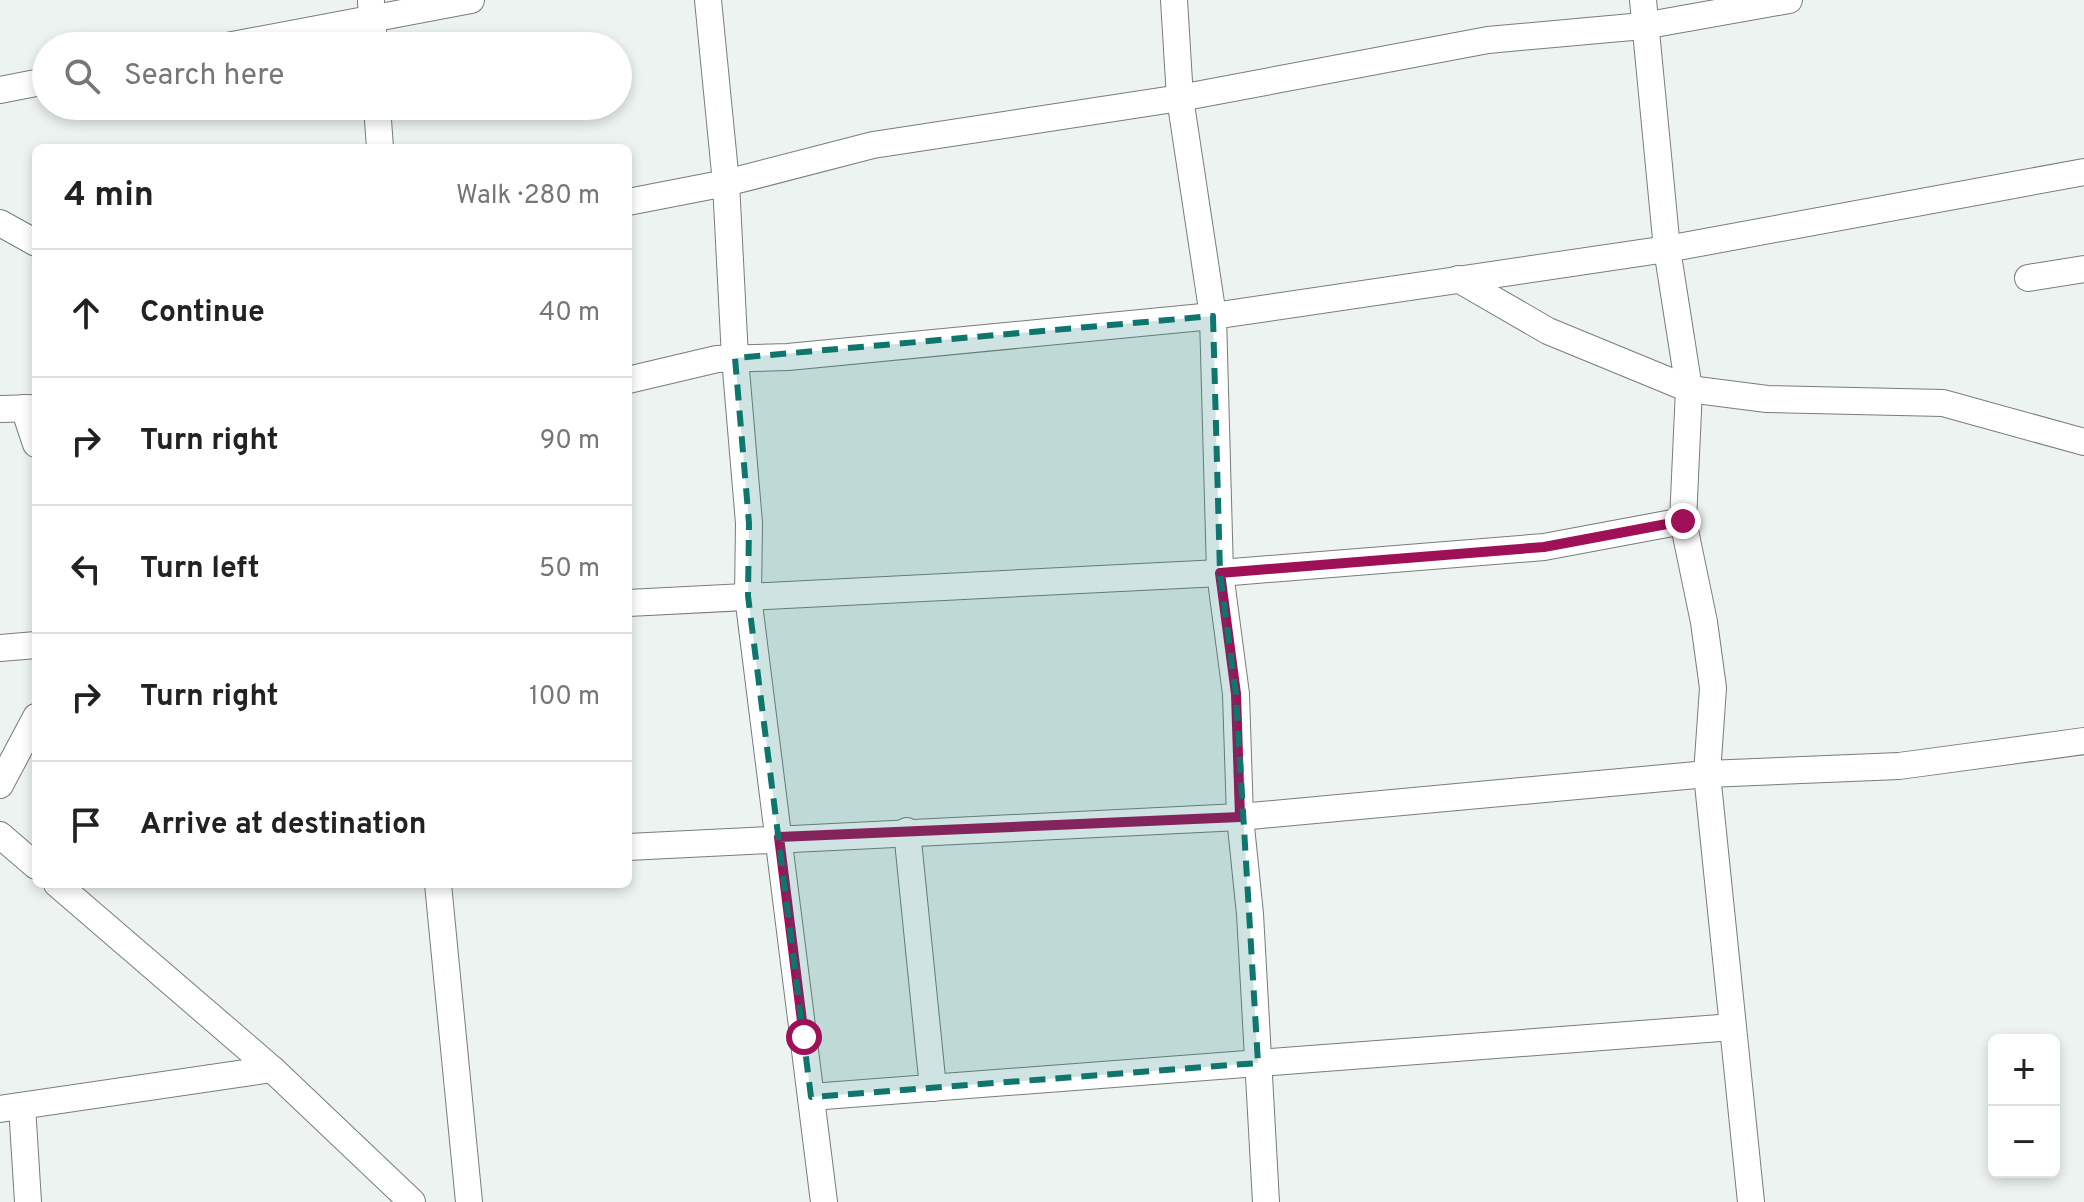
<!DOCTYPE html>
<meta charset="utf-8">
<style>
:root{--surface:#fff;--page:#f2f2f2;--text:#222;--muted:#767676;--line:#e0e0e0}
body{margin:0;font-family:Overpass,sans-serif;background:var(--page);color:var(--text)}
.controls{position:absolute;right:24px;bottom:24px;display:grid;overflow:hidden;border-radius:12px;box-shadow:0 4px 12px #0003}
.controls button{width:72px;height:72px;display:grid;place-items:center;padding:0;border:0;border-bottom:2px solid var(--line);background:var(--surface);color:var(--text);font:40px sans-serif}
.stop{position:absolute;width:24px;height:24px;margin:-18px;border:6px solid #a01058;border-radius:50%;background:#fff}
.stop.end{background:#a01058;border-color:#fff;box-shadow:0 2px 8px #0008}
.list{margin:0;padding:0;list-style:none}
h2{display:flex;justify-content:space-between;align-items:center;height:104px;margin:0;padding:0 32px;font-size:34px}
h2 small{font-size:26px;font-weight:400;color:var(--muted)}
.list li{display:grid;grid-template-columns:52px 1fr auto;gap:24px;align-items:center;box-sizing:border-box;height:128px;padding:0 32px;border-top:2px solid var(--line)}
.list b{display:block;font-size:30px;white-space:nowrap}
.list em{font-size:26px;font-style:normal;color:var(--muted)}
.icon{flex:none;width:44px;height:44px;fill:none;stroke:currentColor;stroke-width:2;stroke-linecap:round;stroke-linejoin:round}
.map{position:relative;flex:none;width:2084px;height:1202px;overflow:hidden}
.search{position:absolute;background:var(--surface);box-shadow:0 4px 12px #0003;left:32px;top:32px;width:600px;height:88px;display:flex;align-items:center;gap:20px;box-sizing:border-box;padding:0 28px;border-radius:44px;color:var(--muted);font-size:30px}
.panel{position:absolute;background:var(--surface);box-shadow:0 4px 12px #0003;left:32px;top:144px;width:600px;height:744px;border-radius:12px}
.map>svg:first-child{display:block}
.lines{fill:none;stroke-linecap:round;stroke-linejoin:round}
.minor-casing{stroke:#777d7b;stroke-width:28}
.minor{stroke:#fff;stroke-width:26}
.route{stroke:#a01058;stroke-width:10}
.marked{fill:#0f766e;fill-opacity:0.2;stroke:#0f766e;stroke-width:6;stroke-dasharray:16 10;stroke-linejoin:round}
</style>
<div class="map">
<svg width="2084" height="1202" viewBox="0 0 2084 1202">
<rect width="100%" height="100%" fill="#ecf3f0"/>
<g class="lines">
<g class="minor-casing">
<g id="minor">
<path d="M708,0l18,183 9,175 14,165 -1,73 76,606"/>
<path d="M1174,0l6,98 33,218 7,257 16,121 4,123 10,97 16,288"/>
<path d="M1643,0l24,249 22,140 -6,132 21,101 9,66 -6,86 44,428"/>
<path d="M371,2l3,44"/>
<path d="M227,46l244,-46"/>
<path d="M0,90l46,-9"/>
<path d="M377,106l3,42"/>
<path d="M628,202l98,-19 147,-38 307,-47 308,-58 155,-14 146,-26"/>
<path d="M0,223l36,20"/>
<path d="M2028,278l56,-9"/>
<path d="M1458,279l90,52 141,58 78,10 176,4 141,39"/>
<path d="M628,380l89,-21 71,-2 425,-41 454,-67 417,-77"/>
<path d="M24,408l12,36"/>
<path d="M0,409l36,-1"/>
<path d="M628,603l592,-30 324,-26 139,-26"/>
<path d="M0,648l36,-3"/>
<path d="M0,785l36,-68"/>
<path d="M907,831l26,257"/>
<path d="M0,835l36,31"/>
<path d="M628,847l612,-30 467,-43 192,-8 185,-25"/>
<path d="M57,884l215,185 140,133"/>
<path d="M438,884l31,318"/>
<path d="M811,1097l922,-70"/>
<path d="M22,1106l6,96"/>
<path d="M0,1109l272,-40"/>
</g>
</g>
<use href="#minor" class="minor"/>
</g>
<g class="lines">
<path class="route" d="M804,1037l-25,-200 461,-20 -4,-123 -16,-121 324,-26 139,-26"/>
</g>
<path class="marked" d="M1213,316l7,257 16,121 22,369 -447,34 -63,-501 1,-73 -14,-165z"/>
</svg>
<div class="controls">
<button>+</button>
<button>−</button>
</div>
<div class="stop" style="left:804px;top:1037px"></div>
<div class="stop end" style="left:1683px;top:521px"></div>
<div class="search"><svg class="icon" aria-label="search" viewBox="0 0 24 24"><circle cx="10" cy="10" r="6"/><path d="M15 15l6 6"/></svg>Search here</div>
<section class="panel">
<h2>4 min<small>Walk · 280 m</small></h2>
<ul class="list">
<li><svg class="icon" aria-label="ahead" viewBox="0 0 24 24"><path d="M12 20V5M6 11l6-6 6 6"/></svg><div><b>Continue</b></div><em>40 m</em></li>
<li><svg class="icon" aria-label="right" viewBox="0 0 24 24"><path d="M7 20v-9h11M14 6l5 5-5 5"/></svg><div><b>Turn right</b></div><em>90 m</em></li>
<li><svg class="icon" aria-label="left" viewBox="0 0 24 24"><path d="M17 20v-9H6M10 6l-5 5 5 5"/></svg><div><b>Turn left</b></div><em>50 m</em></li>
<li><svg class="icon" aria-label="right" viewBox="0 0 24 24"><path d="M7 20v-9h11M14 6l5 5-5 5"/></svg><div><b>Turn right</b></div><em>100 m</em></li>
<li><svg class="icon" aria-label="arrive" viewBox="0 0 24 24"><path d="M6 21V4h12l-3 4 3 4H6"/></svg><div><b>Arrive at destination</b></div></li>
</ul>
</section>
</div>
